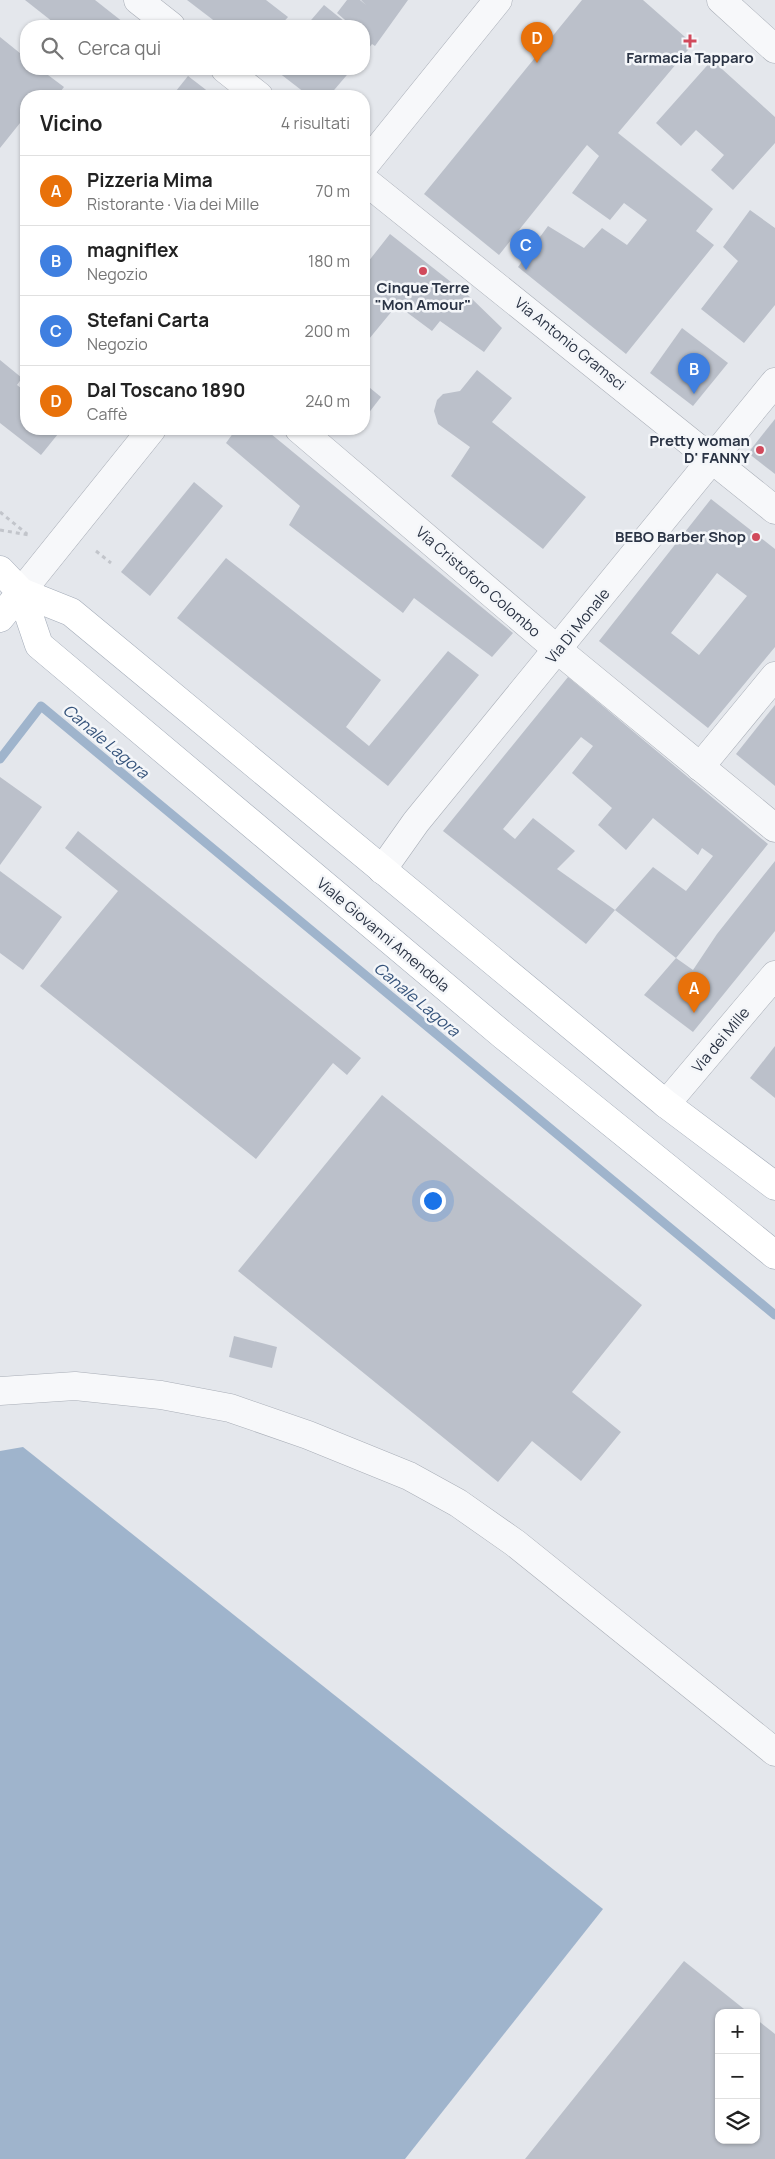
<!DOCTYPE html>
<html lang="it">
<meta charset="utf-8">
<style>
:root{--surface:#fff;--page:#f2f2f2;--text:#222;--muted:#767676;--line:#e0e0e0;--accent:#d1495b}
body{margin:0;font-family:Manrope,sans-serif;background:var(--page);color:var(--text)}
.controls{position:absolute;right:15px;bottom:15px;display:grid;overflow:hidden;border-radius:10px;box-shadow:0 1px 4px #0004}
.controls button{width:45px;height:45px;display:grid;place-items:center;padding:0;border:0;border-bottom:1px solid var(--line);background:var(--surface);color:var(--text);font:25px sans-serif}
.you{position:absolute;left:432px;top:1200px;width:18px;height:18px;margin:-12px;border:4px solid #fff;border-radius:50%;background:#1a73e8;box-shadow:0 0 0 8px #1a73e833}
.badge{display:grid;place-items:center;width:32px;height:32px;border-radius:50%;background:var(--accent);color:#fff;font-size:16px;font-weight:700}
.pin{position:absolute;translate:-50% -41px;filter:drop-shadow(0 1px 2px #0008)}
.pin::after{content:'';position:absolute;top:26px;width:18px;height:15px;background:inherit;clip-path:polygon(0 0,100% 0,50% 100%)}
.list{margin:0;padding:0;list-style:none}
h2{display:flex;justify-content:space-between;align-items:center;height:65px;margin:0;padding:0 20px;font-size:21px}
h2 small{font-size:16px;font-weight:400;color:var(--muted)}
.list li{display:grid;grid-template-columns:32px 1fr auto;gap:15px;align-items:center;box-sizing:border-box;height:70px;padding:0 20px;border-top:1px solid var(--line)}
.list b{display:block;font-size:19px;white-space:nowrap}
.list p{margin:0;font-size:16px;white-space:nowrap;color:var(--muted)}
.list em{font-size:16px;font-style:normal;color:var(--muted)}
.icon{flex:none;width:28px;height:28px;fill:none;stroke:currentColor;stroke-width:2;stroke-linecap:round;stroke-linejoin:round}
.map{position:relative;flex:none;width:775px;height:2159px;overflow:hidden}
.search{position:absolute;background:var(--surface);box-shadow:0 1px 4px #0004;left:20px;top:20px;width:350px;height:55px;display:flex;align-items:center;gap:12px;box-sizing:border-box;padding:0 18px;border-radius:20px;color:var(--muted);font-size:19px}
.panel{position:absolute;background:var(--surface);box-shadow:0 1px 4px #0004;left:20px;top:90px;width:350px;height:345px;border-radius:20px}
.map>svg:first-child{display:block}
.water{fill:#9fb4cc}
.lines{fill:none;stroke-linecap:round;stroke-linejoin:round}
.stream{stroke:#9fb4cc;stroke-width:9}
.building{fill:#bbc0ca;fill-rule:evenodd}
.minor-casing{stroke:#a9aeb7;stroke-width:29}
.major-casing{stroke:#a3abb8;stroke-width:29}
.path{stroke:#c2c5cb;stroke-width:3;stroke-dasharray:4 4;stroke-linecap:butt}
.minor{stroke:#f7f8fa;stroke-width:28}
.major{stroke:#fff;stroke-width:28}
.poi-dot{fill:#d1495b;stroke:#f4f6f9;stroke-width:2}
.labels{text-anchor:middle;stroke-width:5;stroke-linejoin:round;paint-order:stroke}
.poi-label{font-size:15px;font-weight:bold;fill:#2b3445;stroke:#f4f6f9}
.street-label{font-size:15px;fill:#2b3445;stroke:#f4f6f9}
.water-label{font-size:16px;font-style:italic;fill:#34527a;stroke:#f4f6f9}
</style>
<div class="map">
<svg width="775" height="2159" viewBox="0 0 775 2159">
<rect width="100%" height="100%" fill="#e4e7ec"/>
<path class="water" d="M23,1447l580,462 -198,250h-405v-708z"/>
<g class="lines">
<path class="stream" d="M0,759l41,-53 734,609"/>
</g>
<g class="building">
<path d="M25,0h70l33,26h-70z"/>
<path d="M187,0h79l22,17 -8,9h-59z"/>
<path d="M347,0h13l6,5 -5,-5h47l-33,46 -3,-2 -8,10v-17l6,4 -6,-5v-10h-12l-15,-13z"/>
<path d="M582,0h61l50,44 -75,89 95,76 -17,22 18,14 -88,109 -108,-87 30,-41 36,22 18,-20 25,17 20,-25 -23,-17 -14,17 -38,-27 27,-37 -12,-11 -88,110 -75,-61z"/>
<path d="M324,5l26,21h-44z"/>
<path d="M0,37l26,21v11h14l24,18 -7,9h-31v24l-2,-2 -24,30z"/>
<path d="M712,60l63,57v26l-42,47 -22,-20 13,-15 -28,-25 -15,16 -25,-23z"/>
<path d="M274,69h78l-23,27h-20z"/>
<path d="M188,76l26,20h-42z"/>
<path d="M750,210l25,18v77l-31,38 -43,-34 37,-48 -15,-14z"/>
<path d="M390,234l80,63 32,31 -18,24 -44,-31 -8,10 -35,-26 -33,40v-78z"/>
<path d="M682,328l46,35 -35,43 -43,-33z"/>
<path d="M0,360l22,18 -5,7 9,7v37h36l-21,26 -41,-32z"/>
<path d="M477,370l35,28 -20,24 94,75 -43,52 -92,-73 19,-29 -32,-23 -4,-13 3,-11 6,-6 17,-3z"/>
<path d="M364,383l17,14 -17,22z"/>
<path d="M775,419v55l-27,-21z"/>
<path d="M236,429h29l248,204 -21,24 -78,-59 -11,15 -114,-88 11,-19 -74,-63z"/>
<path d="M194,482l29,24 -73,90 -29,-24z"/>
<path d="M711,499l64,50v98l-67,81 -109,-87zM717,573l30,23 -48,59 -28,-22z"/>
<path d="M226,558l155,122 -35,47 23,19 79,-95 31,24 -91,111 -211,-168z"/>
<path d="M568,677l200,167 -92,114 17,12 24,-36 58,-73v70l-82,101 -49,-37 32,-37 -61,-48 38,-43 33,24 27,-35 -11,-8 -4,7 -45,-37 -27,32 -28,-25 14,-17 -40,-35 21,-27 -12,-9 -78,92 12,10 18,-21 42,33 -18,18 58,41 -29,34 -143,-113z"/>
<path d="M775,705v81l-39,-32z"/>
<path d="M0,777l42,30 -42,58z"/>
<path d="M78,831l283,227 -14,17 -14,-12 -77,96 -216,-173 78,-95 -53,-43z"/>
<path d="M0,871l62,46 -39,53 -23,-17z"/>
<path d="M775,1046v52l-25,-20z"/>
<path d="M382,1095l260,210 -70,87 49,40 -40,49 -49,-40 -34,41 -260,-211z"/>
<path d="M234,1336l43,11 -5,21 -43,-11z"/>
<path d="M684,1961l65,52h-30v127h37v-121l19,15v125h-250z"/>
</g>
<g class="lines">
<g class="minor-casing">
<g id="minor">
<path d="M138,0l33,26"/>
<path d="M721,0l54,49"/>
<path d="M225,69l34,27"/>
<path d="M364,166l134,-166"/>
<path d="M364,180l411,330"/>
<path d="M299,429l259,221 217,178"/>
<path d="M21,592l131,-163"/>
<path d="M700,767l75,-91"/>
<path d="M382,870l34,-48 359,-440"/>
<path d="M666,1104l109,-129"/>
<path d="M0,1391l75,-5 86,9 69,13 78,27 101,41 49,27 57,40 260,209"/>
</g>
</g>
<g class="major-casing">
<g id="major">
<path d="M0,570l21,22 18,53 465,391 271,219"/>
<path d="M21,592l50,20 595,492 109,82"/>
<path d="M0,618l21,-26"/>
</g>
</g>
<g class="path">
<path d="M0,512l27,22"/>
<path d="M0,530l29,5"/>
<path d="M96,551l15,12"/>
</g>
<use href="#minor" class="minor"/>
<use href="#major" class="major"/>
</g>
<g class="poi-dot">
<path d="M687.5 33.5h5v5h5v5h-5v5h-5v-5h-5v-5h5z"/>
<circle cx="423" cy="271" r="5"/>
<circle cx="760" cy="450" r="5"/>
<circle cx="756" cy="537" r="5"/>
</g>
<g class="labels">
<g class="poi-label">
<text x="690" y="63">Farmacia Tapparo</text>
<text x="423" y="293">Cinque Terre<tspan x="423" dy="17">"Mon Amour"</tspan></text>
<text x="750" y="446" text-anchor="end">Pretty woman<tspan x="750" dy="17">D' FANNY</tspan></text>
<text x="746" y="542" text-anchor="end">BEBO Barber Shop</text>
</g>
<g class="street-label">
<text transform="translate(570 344) rotate(39)" y="5">Via Antonio Gramsci</text>
<text transform="translate(478 582) rotate(41)" y="5">Via Cristoforo Colombo</text>
<text transform="translate(578 626) rotate(-51)" y="5">Via Di Monale</text>
<text transform="translate(383 935) rotate(40)" y="5">Viale Giovanni Amendola</text>
<text transform="translate(721 1040) rotate(-50)" y="5">Via dei Mille</text>
</g>
<g class="water-label">
<text transform="translate(106 741) rotate(40)" y="6">Canale Lagora</text>
<text transform="translate(417 999) rotate(40)" y="6">Canale Lagora</text>
</g>
</g>
</svg>
<div class="controls">
<button>+</button>
<button>−</button>
<button><svg class="icon" aria-label="layers" viewBox="0 0 24 24"><path d="M12 4l9 5-9 5-9-5zM3 14l9 5 9-5"/></svg></button>
</div>
<div class="you"></div>
<div class="pin badge" style="left:694px;top:1013px;background:#e8710a">A</div>
<div class="pin badge" style="left:694px;top:394px;background:#3f7fe0">B</div>
<div class="pin badge" style="left:526px;top:270px;background:#3f7fe0">C</div>
<div class="pin badge" style="left:537px;top:63px;background:#e8710a">D</div>
<div class="search"><svg class="icon" aria-label="search" viewBox="0 0 24 24"><circle cx="10" cy="10" r="6"/><path d="M15 15l6 6"/></svg>Cerca qui</div>
<section class="panel">
<h2>Vicino<small>4 risultati</small></h2>
<ul class="list">
<li><span class="badge" style="background:#e8710a">A</span><div><b>Pizzeria Mima</b><p>Ristorante · Via dei Mille</p></div><em>70 m</em></li>
<li><span class="badge" style="background:#3f7fe0">B</span><div><b>magniflex</b><p>Negozio</p></div><em>180 m</em></li>
<li><span class="badge" style="background:#3f7fe0">C</span><div><b>Stefani Carta</b><p>Negozio</p></div><em>200 m</em></li>
<li><span class="badge" style="background:#e8710a">D</span><div><b>Dal Toscano 1890</b><p>Caffè</p></div><em>240 m</em></li>
</ul>
</section>
</div>
